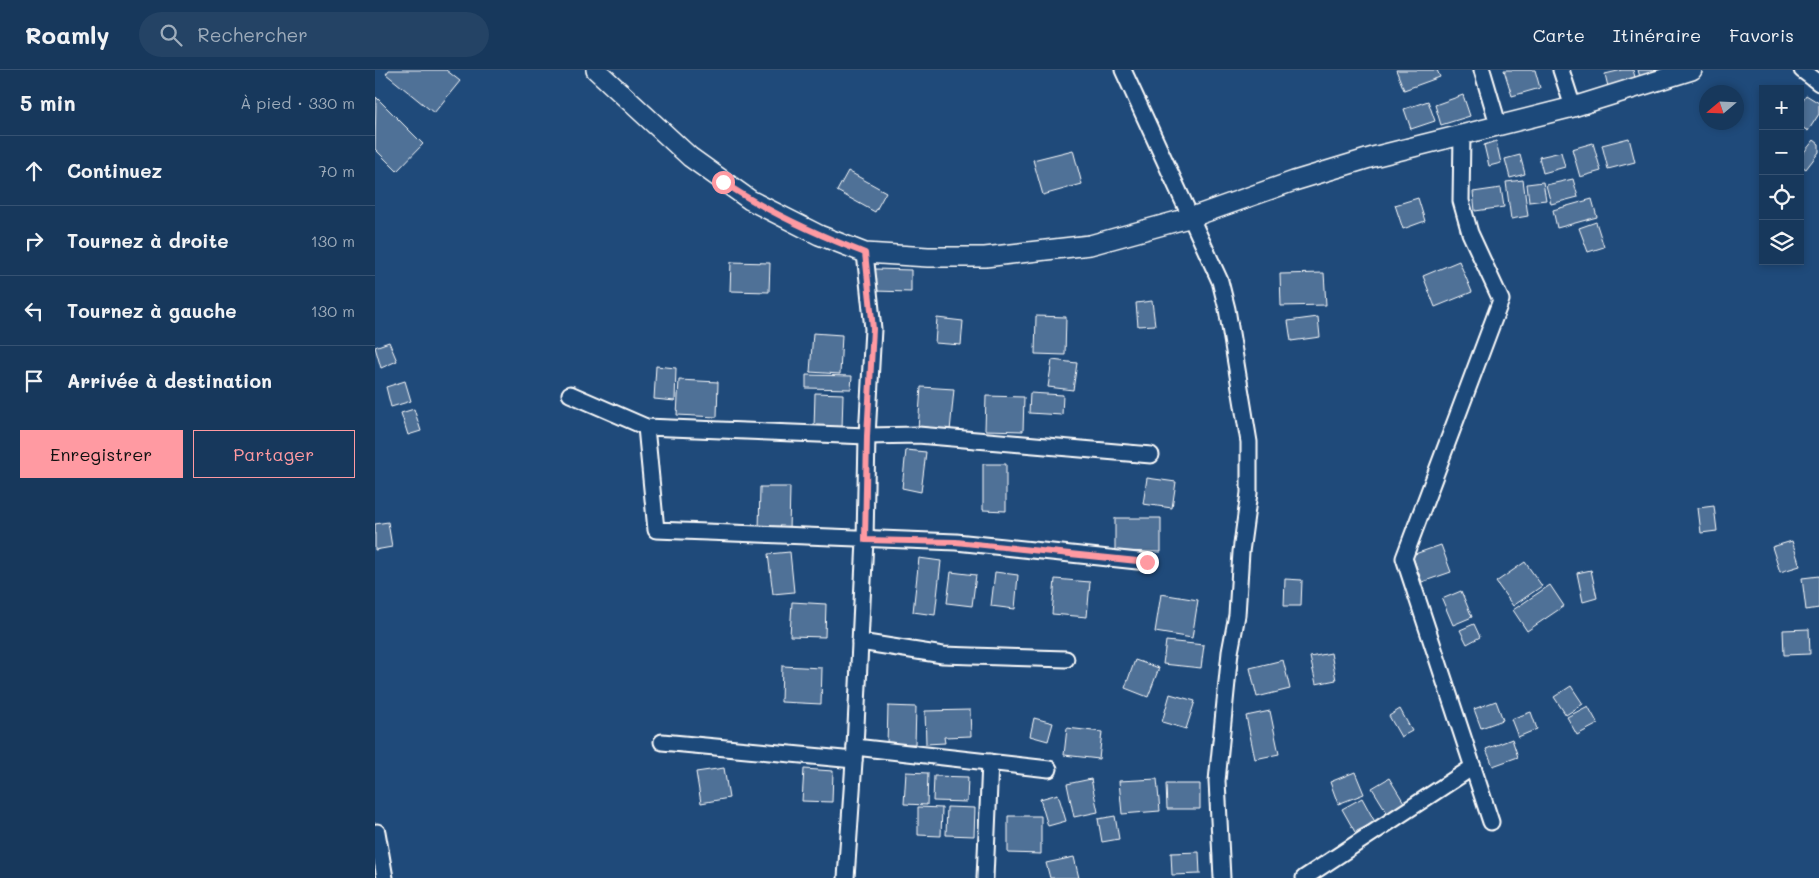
<!DOCTYPE html>
<html lang="fr">
<meta charset="utf-8">
<style>
:root{--surface:#17385c;--page:#244365;--text:#f1f3f6;--muted:#9eacbb;--line:#365272;--accent:#ff9aa2}
body{margin:0;font-family:Mali,sans-serif;background:var(--page);color:var(--text)}
.controls{position:absolute;right:15px;top:15px;display:grid;overflow:hidden;border-radius:0px;box-shadow:0 2px 8px #0003}
.controls button{width:45px;height:45px;display:grid;place-items:center;padding:0;border:0;border-bottom:1px solid var(--line);background:var(--surface);color:var(--text);font:25px sans-serif}
.compass{position:absolute;left:1324px;top:15px;width:45px;height:45px;border-radius:50%;background:var(--surface);box-shadow:0 2px 8px #0003;rotate:251deg}
.stop{position:absolute;width:15px;height:15px;margin:-11px;border:4px solid #ff9aa2;border-radius:50%;background:#fff}
.stop.end{background:#ff9aa2;border-color:#fff;box-shadow:0 1px 5px #0008}
.list{margin:0;padding:0;list-style:none}
h2{display:flex;justify-content:space-between;align-items:center;height:65px;margin:0;padding:0 20px;font-size:21px}
h2 small{font-size:16px;font-weight:400;color:var(--muted)}
.list li{display:grid;grid-template-columns:32px 1fr auto;gap:15px;align-items:center;box-sizing:border-box;height:70px;padding:0 20px;border-top:1px solid var(--line)}
.list b{display:block;font-size:19px;white-space:nowrap}
.list em{font-size:16px;font-style:normal;color:var(--muted)}
.actions{display:flex;gap:10px;padding:15px 20px}
.actions a{flex:1;padding:11px 0;border:1px solid var(--accent);border-radius:0px;text-align:center;font-size:18px;color:var(--accent)}
.actions .main{background:var(--accent);color:#111}
.icon{flex:none;width:28px;height:28px;fill:none;stroke:currentColor;stroke-width:2;stroke-linecap:round;stroke-linejoin:round}
.map{position:relative;flex:none;width:1444px;height:808px;overflow:hidden}
header{display:flex;align-items:center;gap:30px;box-sizing:border-box;height:70px;padding:0 25px;background:var(--surface);border-bottom:1px solid var(--line)}
header strong{font-size:24px}
nav{display:flex;gap:28px;margin-inline-start:auto;font-size:18px}
.search{width:350px;height:45px;background:var(--page);display:flex;align-items:center;gap:12px;box-sizing:border-box;padding:0 18px;border-radius:28px;color:var(--muted);font-size:19px}
main{display:flex}
aside{flex:1;background:var(--surface)}
.map>svg:first-child{display:block}
.building{fill:#507197;stroke:#fff}
.lines{fill:none;stroke-linecap:round;stroke-linejoin:round}
.minor-casing{stroke:#fff;stroke-width:19}
.tertiary-casing{stroke:#fff;stroke-width:22}
.minor{stroke:#1f4a7a;stroke-width:15}
.tertiary{stroke:#1f4a7a;stroke-width:19}
.route{stroke:#ff9aa2;stroke-width:6}
</style>
<header>
<strong>Roamly</strong>
<div class="search"><svg class="icon" aria-label="search" viewBox="0 0 24 24"><circle cx="10" cy="10" r="6"/><path d="M15 15l6 6"/></svg>Rechercher</div>
<nav><a>Carte</a><a>Itinéraire</a><a>Favoris</a></nav>
</header>
<main>
<aside>
<h2>5 min<small>À pied · 330 m</small></h2>
<ul class="list">
<li><svg class="icon" aria-label="ahead" viewBox="0 0 24 24"><path d="M12 20V5M6 11l6-6 6 6"/></svg><div><b>Continuez</b></div><em>70 m</em></li>
<li><svg class="icon" aria-label="right" viewBox="0 0 24 24"><path d="M7 20v-9h11M14 6l5 5-5 5"/></svg><div><b>Tournez à droite</b></div><em>130 m</em></li>
<li><svg class="icon" aria-label="left" viewBox="0 0 24 24"><path d="M17 20v-9H6M10 6l-5 5 5 5"/></svg><div><b>Tournez à gauche</b></div><em>130 m</em></li>
<li><svg class="icon" aria-label="arrive" viewBox="0 0 24 24"><path d="M6 21V4h12l-3 4 3 4H6"/></svg><div><b>Arrivée à destination</b></div></li>
</ul>
<div class="actions"><a class="main">Enregistrer</a><a>Partager</a></div>
</aside>
<div class="map">
<svg width="1444" height="808" viewBox="0 0 1444 808">
<rect width="100%" height="100%" fill="#1f4a7a"/>
<filter id="ink" filterUnits="userSpaceOnUse"><feTurbulence type="fractalNoise" baseFrequency=".02" numOctaves="2"/><feDisplacementMap in="SourceGraphic" scale="10" xChannelSelector="R" yChannelSelector="G"/><feConvolveMatrix kernelMatrix="1 2 1 2 8 2 1 2 1" color-interpolation-filters="sRGB"/></filter>
<g filter="url(#ink)">
<g class="building">
<path d="M14,0h57l14,11 -26,32 -48,-39z"/>
<path d="M1021,0h41l3,7 -36,13z"/>
<path d="M1129,0h31l5,18 -28,8z"/>
<path d="M1247,0h11l4,14 -28,7 -4,-17z"/>
<path d="M1263,0h23l-20,11z"/>
<path d="M1088,25l7,21 -29,9 -6,-20z"/>
<path d="M1431,25l13,8v11l-11,17 -8,-5v-22z"/>
<path d="M1,27l47,47 -26,27 -22,-22z"/>
<path d="M1053,31l7,20 -24,8 -7,-20z"/>
<path d="M1254,68l6,24 -27,7 -6,-24z"/>
<path d="M1439,70l5,4v8l-13,17 -6,-4v-8z"/>
<path d="M1121,71l5,22 -12,3 -5,-21z"/>
<path d="M1218,73l8,28 -21,6 -8,-28z"/>
<path d="M698,80l9,34 -39,11 -10,-35z"/>
<path d="M1186,82l4,15 -22,6 -4,-16z"/>
<path d="M1145,85l5,19 -15,4 -5,-19z"/>
<path d="M473,101l38,21 -11,20 -38,-21z"/>
<path d="M1198,109l5,18 -27,7 -5,-19z"/>
<path d="M1148,110l5,36 -17,3 -5,-37z"/>
<path d="M1168,112l3,18 -17,2 -2,-18z"/>
<path d="M1126,118l3,19 -29,4 -2,-19z"/>
<path d="M1043,128l7,23 -22,8 -8,-24z"/>
<path d="M1217,129l5,18 -40,11 -4,-18z"/>
<path d="M1221,152l8,25 -16,5 -9,-24z"/>
<path d="M1084,191l13,31 -37,15 -12,-31z"/>
<path d="M356,192l39,1 -1,29 -39,-1z"/>
<path d="M500,199l36,1v22l-37,-1z"/>
<path d="M949,203l2,32 -45,1 -1,-32z"/>
<path d="M777,231l3,24 -17,1 -2,-23z"/>
<path d="M661,246l30,1 -1,38 -30,-1z"/>
<path d="M943,247l2,20 -29,4 -3,-20z"/>
<path d="M562,248l26,3 -2,24 -26,-2z"/>
<path d="M438,263l29,2 -2,39 -30,-2z"/>
<path d="M14,272l8,19 -16,7 -6,-21z"/>
<path d="M677,290l25,3 -4,27 -25,-3z"/>
<path d="M281,296l20,2 -1,33 -21,-2z"/>
<path d="M431,305l46,1 -1,13 -45,-1z"/>
<path d="M304,310l39,2 -1,35 -40,-2z"/>
<path d="M30,311l6,20 -20,6 -5,-20z"/>
<path d="M546,317l33,2 -4,42 -32,-2z"/>
<path d="M440,323l28,1 -1,35 -28,-1z"/>
<path d="M655,323l33,2 -1,20 -33,-2z"/>
<path d="M611,326l38,1 -1,34 -38,-1z"/>
<path d="M39,339l7,22 -13,4 -7,-22z"/>
<path d="M531,380l20,2 -5,40 -19,-4z"/>
<path d="M608,394h23v47l-23,-1z"/>
<path d="M772,408l29,4 -4,26 -29,-4z"/>
<path d="M385,417h30l-1,44 -30,-1z"/>
<path d="M1339,436l3,25 -16,2 -3,-25z"/>
<path d="M740,448h46v34l-46,-1z"/>
<path d="M13,452l4,25 -17,3v-26z"/>
<path d="M1417,471l8,25 -20,6 -8,-25z"/>
<path d="M1066,475l10,27 -29,10 -10,-27z"/>
<path d="M415,482l4,40 -21,2 -5,-40z"/>
<path d="M544,488l22,3 -6,54 -22,-3z"/>
<path d="M1150,492l17,24 -29,20 -17,-24z"/>
<path d="M1216,500l6,28 -14,4 -6,-29z"/>
<path d="M576,502l25,3 -4,31 -25,-3z"/>
<path d="M620,502l23,3 -3,34 -24,-3z"/>
<path d="M1444,506v32l-13,2 -4,-32z"/>
<path d="M680,509l35,3 -3,35 -35,-3z"/>
<path d="M910,509l17,1 -1,26h-17z"/>
<path d="M1175,515l14,21 -37,25 -14,-21z"/>
<path d="M1086,521l11,26 -19,8 -11,-26z"/>
<path d="M786,524l37,6 -6,38 -37,-6z"/>
<path d="M417,532l34,2 -1,33 -35,-1z"/>
<path d="M1099,554l6,13 -13,7 -7,-14z"/>
<path d="M1434,559l1,25 -26,1 -1,-25z"/>
<path d="M791,571l38,4 -3,23 -38,-4z"/>
<path d="M956,583l5,27 -20,4 -6,-27z"/>
<path d="M760,590l24,8 -11,29 -23,-9z"/>
<path d="M908,590l7,29 -33,8 -7,-29z"/>
<path d="M407,596l40,2 -1,36 -40,-2z"/>
<path d="M1196,616l12,18 -17,11 -12,-18z"/>
<path d="M795,624l25,7 -9,28 -24,-7z"/>
<path d="M1121,631l7,19 -22,8 -7,-19z"/>
<path d="M513,636l28,1 -1,37h-28z"/>
<path d="M1213,636l10,18 -21,11 -10,-18z"/>
<path d="M1025,639l12,22 -11,6 -12,-21z"/>
<path d="M595,640l1,26 -27,1 1,6 -19,1 -1,-33z"/>
<path d="M895,641l9,43 -24,5 -9,-43z"/>
<path d="M1156,642l6,17 -19,8 -7,-18z"/>
<path d="M659,648l19,5 -5,18 -18,-5z"/>
<path d="M692,658l35,4 -3,27 -35,-4z"/>
<path d="M1137,669l6,18 -25,9 -7,-17z"/>
<path d="M349,698l5,30 -28,5 -5,-31z"/>
<path d="M429,699l29,2 -1,31 -30,-1z"/>
<path d="M531,702l22,1 -1,32 -23,-1z"/>
<path d="M980,702l9,22 -26,10 -8,-22z"/>
<path d="M559,706l34,1 -1,25 -34,-1z"/>
<path d="M1014,708l16,26 -17,10 -16,-26z"/>
<path d="M716,709l7,33 -24,5 -7,-33z"/>
<path d="M782,709l3,32 -38,3 -3,-33z"/>
<path d="M791,714h34v25h-33z"/>
<path d="M683,724l8,27 -18,5 -8,-27z"/>
<path d="M987,728l13,24 -20,10 -13,-23z"/>
<path d="M543,737l24,1 -1,28 -23,-1z"/>
<path d="M572,737l28,1 -1,28 -28,-1z"/>
<path d="M633,746h33v38l-33,-1z"/>
<path d="M740,746l4,23 -17,3 -4,-23z"/>
<path d="M824,782l1,22 -28,1 -1,-22z"/>
<path d="M699,787l5,21h-29l-4,-15z"/>
</g>
<g class="lines">
<g class="minor-casing">
<g id="minor">
<path d="M748,0l97,211 7,28 22,133v51l-8,59 -4,63 -7,37 -13,129 5,97"/>
<path d="M1107,0l16,54"/>
<path d="M1186,0l12,37"/>
<path d="M1427,0l17,13"/>
<path d="M1087,65l-1,66 9,32 31,67 -97,258 87,264"/>
<path d="M195,324l76,33 221,9 51,-1 233,20"/>
<path d="M271,357l10,103 300,12 191,20"/>
<path d="M485,572l83,13 123,4"/>
<path d="M287,672l192,18"/>
<path d="M480,677l194,22"/>
<path d="M2,762l8,46"/>
<path d="M471,808l9,-131 10,-207 2,-104 6,-107 -8,-76"/>
<path d="M610,808l5,-116"/>
<path d="M929,808l169,-111"/>
</g>
</g>
<g class="tertiary-casing">
<path id="tertiary" d="M221,0l94,87 60,43 69,35 46,18 63,4h57l105,-12 102,-28 102,-36 79,-24 200,-50 119,-37"/>
</g>
<use href="#minor" class="minor"/>
<use href="#tertiary" class="tertiary"/>
</g>
</g>
<g class="lines" filter="url(#ink)">
<path class="route" d="M348,112c44,30 93,52 142,71l8,76 -6,107 -2,104 91,2 191,20"/>
</g>
</svg>
<div class="controls">
<button>+</button>
<button>−</button>
<button><svg class="icon" aria-label="locate" viewBox="0 0 24 24"><circle cx="12" cy="12" r="6"/><path d="M12 2v4M12 18v4M2 12h4M18 12h4"/></svg></button>
<button><svg class="icon" aria-label="layers" viewBox="0 0 24 24"><path d="M12 4l9 5-9 5-9-5zM3 14l9 5 9-5"/></svg></button>
</div>
<svg class="compass" viewBox="-18 -18 36 36"><path d="M0-13l5 13h-10z" fill="#e53935"/><path d="M0 13l5-13h-10z" fill="#9eacbb"/></svg>
<div class="stop" style="left:348px;top:112px"></div>
<div class="stop end" style="left:772px;top:492px"></div>
</div>
</main>
